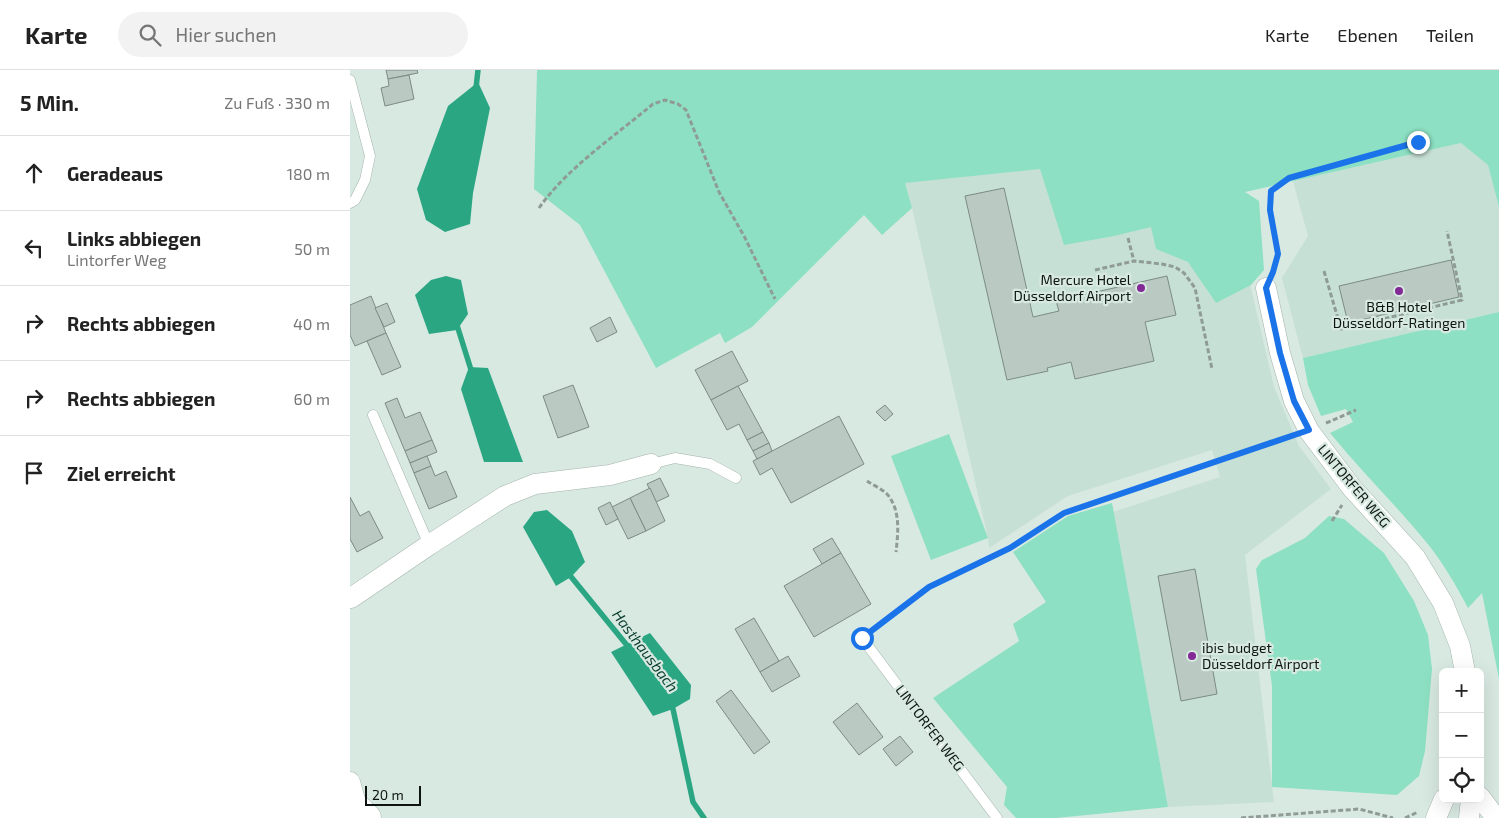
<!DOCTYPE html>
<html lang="de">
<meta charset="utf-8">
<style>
:root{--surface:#fff;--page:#f2f2f2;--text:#222;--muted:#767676;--line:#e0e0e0}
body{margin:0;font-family:"Exo 2",sans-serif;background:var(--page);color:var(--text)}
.controls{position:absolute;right:15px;bottom:15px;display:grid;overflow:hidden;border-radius:8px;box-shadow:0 5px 20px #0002}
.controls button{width:45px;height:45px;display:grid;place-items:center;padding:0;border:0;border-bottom:1px solid var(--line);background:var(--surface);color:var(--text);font:25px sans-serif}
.scale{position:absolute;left:15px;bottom:12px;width:56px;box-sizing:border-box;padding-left:5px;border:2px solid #0e1411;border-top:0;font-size:14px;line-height:18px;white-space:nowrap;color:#0e1411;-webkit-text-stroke:4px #d8e9e2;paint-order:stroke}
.stop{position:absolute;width:15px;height:15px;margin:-11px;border:4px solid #1a73e8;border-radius:50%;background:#fff}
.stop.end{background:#1a73e8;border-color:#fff;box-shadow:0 1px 5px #0008}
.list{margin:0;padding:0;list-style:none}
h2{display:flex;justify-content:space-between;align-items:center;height:65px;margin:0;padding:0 20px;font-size:21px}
h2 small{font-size:16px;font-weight:400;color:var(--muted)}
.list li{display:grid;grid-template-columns:32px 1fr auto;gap:15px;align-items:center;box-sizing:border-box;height:75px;padding:0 20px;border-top:1px solid var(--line)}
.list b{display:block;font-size:19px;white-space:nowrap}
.list p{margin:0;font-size:16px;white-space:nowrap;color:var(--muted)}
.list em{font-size:16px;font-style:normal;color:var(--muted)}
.icon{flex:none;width:28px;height:28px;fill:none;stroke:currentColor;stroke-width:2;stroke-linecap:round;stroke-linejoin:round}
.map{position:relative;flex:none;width:1149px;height:748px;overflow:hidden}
header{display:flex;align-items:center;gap:30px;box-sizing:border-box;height:70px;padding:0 25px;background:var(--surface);border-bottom:1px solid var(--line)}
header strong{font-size:24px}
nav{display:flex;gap:28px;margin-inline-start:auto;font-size:18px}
.search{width:350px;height:45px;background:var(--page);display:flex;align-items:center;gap:12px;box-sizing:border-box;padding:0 18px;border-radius:28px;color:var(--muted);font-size:19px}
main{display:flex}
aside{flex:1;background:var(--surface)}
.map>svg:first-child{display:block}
.built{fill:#c7e0d6}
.green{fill:#8de0c3}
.water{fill:#2aa683}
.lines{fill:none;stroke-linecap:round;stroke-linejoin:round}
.stream{stroke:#2aa683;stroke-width:5.5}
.building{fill:#bacac3;stroke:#7c8b85}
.service-casing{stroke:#a3b3ac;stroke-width:11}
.minor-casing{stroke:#a3b3ac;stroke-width:21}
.secondary-casing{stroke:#a3b3ac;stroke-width:29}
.path{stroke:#8f9c96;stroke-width:3;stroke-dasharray:5 2.5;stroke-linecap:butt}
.service{stroke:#fff;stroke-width:10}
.minor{stroke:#fff;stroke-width:20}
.secondary{stroke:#fff;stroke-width:28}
.route{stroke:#1a73e8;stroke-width:6}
.poi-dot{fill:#822996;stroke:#d8e9e2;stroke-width:2}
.labels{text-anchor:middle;stroke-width:4.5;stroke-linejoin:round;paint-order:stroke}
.poi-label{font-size:14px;fill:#0e1411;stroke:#d8e9e2;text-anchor:end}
.street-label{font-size:14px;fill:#0e1411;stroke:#d8e9e2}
.water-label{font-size:15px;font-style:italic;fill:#0b3f30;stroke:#d8e9e2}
</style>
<header>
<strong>Karte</strong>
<div class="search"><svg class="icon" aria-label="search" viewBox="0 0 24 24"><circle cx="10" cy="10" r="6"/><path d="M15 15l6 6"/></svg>Hier suchen</div>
<nav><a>Karte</a><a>Ebenen</a><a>Teilen</a></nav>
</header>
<main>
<aside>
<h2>5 Min.<small>Zu Fuß · 330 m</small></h2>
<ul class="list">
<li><svg class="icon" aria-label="ahead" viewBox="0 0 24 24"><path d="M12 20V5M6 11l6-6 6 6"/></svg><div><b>Geradeaus</b></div><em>180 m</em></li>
<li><svg class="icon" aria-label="left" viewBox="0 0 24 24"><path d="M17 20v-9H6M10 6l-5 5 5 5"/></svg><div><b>Links abbiegen</b><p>Lintorfer Weg</p></div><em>50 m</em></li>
<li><svg class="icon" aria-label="right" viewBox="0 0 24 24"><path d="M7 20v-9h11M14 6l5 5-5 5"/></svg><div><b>Rechts abbiegen</b></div><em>40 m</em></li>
<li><svg class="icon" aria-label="right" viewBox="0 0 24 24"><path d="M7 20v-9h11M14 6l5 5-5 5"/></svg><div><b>Rechts abbiegen</b></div><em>60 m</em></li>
<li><svg class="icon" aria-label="arrive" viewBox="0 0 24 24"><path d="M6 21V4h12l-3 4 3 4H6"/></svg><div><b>Ziel erreicht</b></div></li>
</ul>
</aside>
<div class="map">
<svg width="1149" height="748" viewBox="0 0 1149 748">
<rect width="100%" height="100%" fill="#d8e9e2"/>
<g class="built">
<path d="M856,25l68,292 25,59 32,43 -86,66 29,247 -106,5 -55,-295 107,-35 -8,-27 -144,46 -79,52 -1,-10 -76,-330 -13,-44z"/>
<path d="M1111,73l27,22 11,42v105l-196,46 -21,-80 26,-42 -15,-55z"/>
</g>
<g class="green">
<path d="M187,0h962v137l-11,-42 -27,-22 -216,49 14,9 5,69 -13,15 -35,18 -28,-41 -32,-13 -5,-22 -37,9 -50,9 -24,-76 -135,14 7,25 -30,27 -18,-20 -112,112 -27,16 -5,-10 -64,35 -76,-143 -46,-36z"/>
<path d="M1149,242v367l-17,-86 -14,15c-12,-23 -25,-45 -41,-65 -31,-38 -66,-72 -97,-110l23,-11 -7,-13 -25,7 -13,-31 -5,-27z"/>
<path d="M599,364l39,104 -57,22 -40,-104z"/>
<path d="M762,433l56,304 -112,11h-40l-12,-13 3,-18 -74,-89 86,-57 -6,-17 33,-22 -33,-50 55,-36z"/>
<path d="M979,446l15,3 40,34 30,48 14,34 4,34 -7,82 -6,25 -22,19 -125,-8v-101l-16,-117 6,-9 43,-22z"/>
</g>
<g class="water">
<path d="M128,12l12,26 -17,85 -3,31 -25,8 -19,-12 -9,-31 31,-83z"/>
<path d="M96,206l15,4 7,34 -11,16 -28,4 -14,-39 16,-15z"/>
<path d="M119,297l19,1 35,94h-39l-23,-73z"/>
<path d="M197,440l25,21 13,31 -14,15 -15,9 -33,-59 11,-15z"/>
<path d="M300,563l41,52 -1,14 -17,10 -20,7 -42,-64z"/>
</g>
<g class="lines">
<g class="stream">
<path d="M126,18l2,-18"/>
<path d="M106,252l16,51"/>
<path d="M218,503l62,76"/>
<path d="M318,633l5,6 20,93 11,16"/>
</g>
</g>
<g class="building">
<path d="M36,0h31l1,3 -30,6z"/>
<path d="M59,5l5,24 -29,7 -4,-18 8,-2 -1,-7z"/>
<path d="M654,118l29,129 26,-6 -3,-10 111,-25 9,39 -31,7 9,39 -79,18 -4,-17 -24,6 1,3 -41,9 -42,-184z"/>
<path d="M1101,190l8,37 -111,26 -9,-37z"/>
<path d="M21,226l15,37 -31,13 -5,-11v-30z"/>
<path d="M37,233l8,19 -11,5 -9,-19z"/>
<path d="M260,247l7,15 -20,10 -7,-14z"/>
<path d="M36,263l15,34 -19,8 -15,-34z"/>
<path d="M382,281l16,30 -37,19 -16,-30z"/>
<path d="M223,315l16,42 -31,11 -15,-42z"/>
<path d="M388,316l25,46 -16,8 -8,-16 -12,6 -16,-30z"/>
<path d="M47,328l8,20 15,-6 12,28 -27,11 -20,-48z"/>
<path d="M535,335l8,9 -8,7 -9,-9z"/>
<path d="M489,346l25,48 -73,39 -19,-35 -12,7 -7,-14z"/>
<path d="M413,362l6,11 -16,8 -6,-11z"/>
<path d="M82,370l5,12 -27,11 -5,-12z"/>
<path d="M419,373l3,8 -15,8 -4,-8z"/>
<path d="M77,386l4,10 -17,7 -4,-10z"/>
<path d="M81,396l4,10 11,-5 11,26 -28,12 -15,-36z"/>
<path d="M310,408l9,18 -13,6 -9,-18z"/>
<path d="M300,418l15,33 -19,10 -16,-33z"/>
<path d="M0,427l10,19 9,-5 14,27 -26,14 -7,-13z"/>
<path d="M280,428l16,33 -18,8 -16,-32z"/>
<path d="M260,432l8,17 -12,6 -8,-17z"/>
<path d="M482,468l9,15 -19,11 -9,-15z"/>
<path d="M491,483l30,51 -57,33 -30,-51z"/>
<path d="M845,499l22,125 -36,7 -23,-125z"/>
<path d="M404,548l25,43 -19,11 -25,-43z"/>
<path d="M438,586l12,20 -28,16 -12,-20z"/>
<path d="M381,620l39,52 -16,12 -38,-53z"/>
<path d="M507,633l26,34 -24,18 -26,-33z"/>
<path d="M550,666l13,16 -17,14 -13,-17z"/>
</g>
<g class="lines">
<g class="service-casing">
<g id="service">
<path d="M0,10l20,76 -5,24 -10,20 -5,3"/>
<path d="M23,345l56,130"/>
<path d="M301,394l24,-6 35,6 26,14"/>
<path d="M512,568l135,180"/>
</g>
</g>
<g class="minor-casing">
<g id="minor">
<path d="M916,218l14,65 14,48 15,30 43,57 63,69 28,46 17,43 5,26"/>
<path d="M1,528l78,-53 76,-49 30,-12 75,-9 41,-11"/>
<path d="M0,712l10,36"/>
<path d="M1130,727l16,21"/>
<path d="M1086,748l8,-19"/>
<path d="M1119,748l2,-19"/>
</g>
</g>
<g class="secondary-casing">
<path id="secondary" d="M9,740l8,8"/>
</g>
<g class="path">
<path d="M189,138c28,-40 76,-72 114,-104l12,-4 13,4 8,6 33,82 25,44 31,63"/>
<path d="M778,168l6,23"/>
<path d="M745,200l39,-9 28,3 13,3 9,6 11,15 17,81"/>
<path d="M974,201l17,58 121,-29 -15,-69"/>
<path d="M923,202l5,-18 -8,-44 1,-19 18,-13 129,-36"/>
<path d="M976,353l30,-13"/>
<path d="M517,411c6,4 15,8 20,13 14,16 11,39 9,58"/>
<path d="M982,451l10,-16"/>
<path d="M523,560l56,-43 81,-39 54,-35 229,-77"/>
<path d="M891,748l118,-9 34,9"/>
<path d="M1055,748l13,-6"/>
</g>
<use href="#service" class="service"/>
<use href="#minor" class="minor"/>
<use href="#secondary" class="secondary"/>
</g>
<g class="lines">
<path class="route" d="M512,568l67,-51 81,-39 54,-35 245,-83 -15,-29 -14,-48 -14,-65 7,-16 5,-18 -8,-44 1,-19 18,-13 129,-36"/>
</g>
<g class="poi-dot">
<circle cx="791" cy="218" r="5"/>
<circle cx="1049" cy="221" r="5"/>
<circle cx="842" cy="586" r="5"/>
</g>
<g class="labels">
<g class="poi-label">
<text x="781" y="215">Mercure Hotel<tspan x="781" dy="16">Düsseldorf Airport</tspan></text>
<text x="1049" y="242" text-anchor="middle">B&amp;B Hotel<tspan x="1049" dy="16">Düsseldorf-Ratingen</tspan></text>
<text x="852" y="583" text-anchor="start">ibis budget<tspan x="852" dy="16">Düsseldorf Airport</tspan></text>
</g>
<g class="street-label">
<text transform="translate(1004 416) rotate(50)" y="5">LINTORFER WEG</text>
<text transform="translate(580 658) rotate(53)" y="5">LINTORFER WEG</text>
</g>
<g class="water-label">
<text transform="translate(295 581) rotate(53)" y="5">Hasthausbach</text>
</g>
</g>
</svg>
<div class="controls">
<button>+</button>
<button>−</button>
<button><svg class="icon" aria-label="locate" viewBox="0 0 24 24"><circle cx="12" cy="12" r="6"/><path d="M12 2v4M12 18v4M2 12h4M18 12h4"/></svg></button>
</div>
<div class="scale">20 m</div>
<div class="stop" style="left:512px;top:568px"></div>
<div class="stop end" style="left:1068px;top:72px"></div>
</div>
</main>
